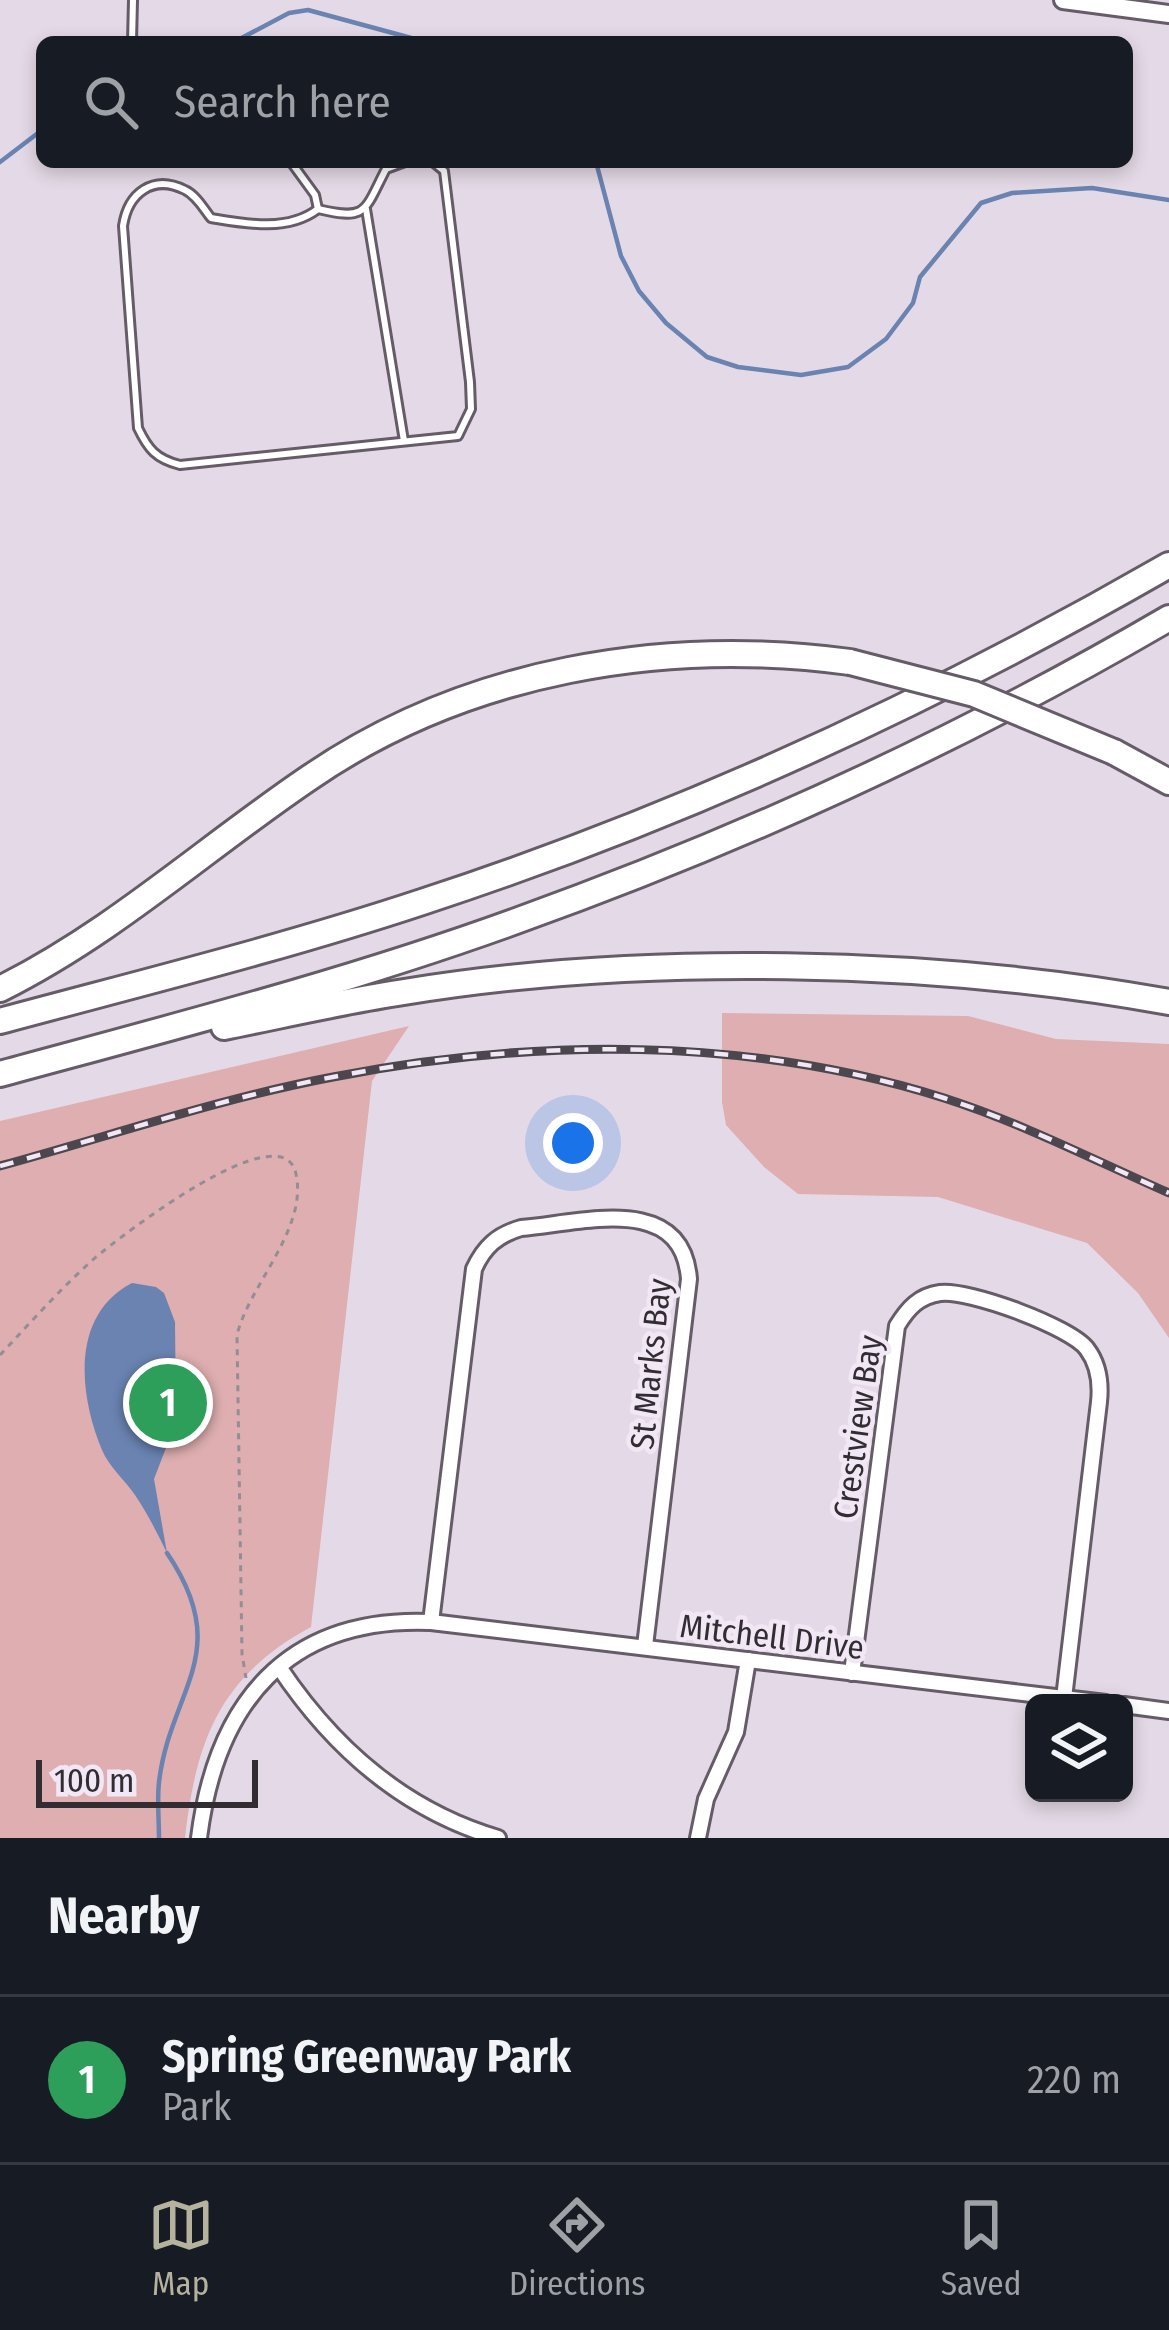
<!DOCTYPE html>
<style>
:root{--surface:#171b24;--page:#20242c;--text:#f1f3f6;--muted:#9ea1a6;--line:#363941;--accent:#b5b29d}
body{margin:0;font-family:"Fira Sans Condensed",sans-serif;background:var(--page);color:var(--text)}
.controls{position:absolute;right:36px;bottom:36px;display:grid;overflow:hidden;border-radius:18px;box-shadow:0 6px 18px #0003}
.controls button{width:108px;height:108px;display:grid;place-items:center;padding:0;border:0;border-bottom:3px solid var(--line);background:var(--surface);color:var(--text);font:60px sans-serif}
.scale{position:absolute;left:36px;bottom:30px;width:222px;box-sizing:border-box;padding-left:12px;border:6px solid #312d32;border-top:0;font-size:33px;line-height:42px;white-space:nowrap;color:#312d32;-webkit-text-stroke:9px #f2e7f5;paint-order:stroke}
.you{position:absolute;left:573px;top:1143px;width:42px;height:42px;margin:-30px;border:9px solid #fff;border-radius:50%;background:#1a73e8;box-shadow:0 0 0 18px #1a73e833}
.badge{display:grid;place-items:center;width:78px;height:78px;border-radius:50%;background:var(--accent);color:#fff;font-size:39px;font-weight:700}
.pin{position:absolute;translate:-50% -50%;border:6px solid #fff;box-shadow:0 3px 12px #0006}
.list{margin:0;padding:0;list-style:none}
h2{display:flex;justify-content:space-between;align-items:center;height:156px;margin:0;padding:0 48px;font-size:51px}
h2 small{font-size:39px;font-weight:400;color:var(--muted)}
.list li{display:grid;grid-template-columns:78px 1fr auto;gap:36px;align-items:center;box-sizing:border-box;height:168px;padding:0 48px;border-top:3px solid var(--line)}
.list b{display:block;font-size:45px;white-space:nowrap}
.list p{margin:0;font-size:39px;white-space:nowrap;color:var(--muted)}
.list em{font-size:39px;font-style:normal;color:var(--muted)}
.icon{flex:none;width:66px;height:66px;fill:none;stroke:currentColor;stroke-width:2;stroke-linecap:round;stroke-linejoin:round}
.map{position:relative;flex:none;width:1169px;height:1838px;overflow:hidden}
.search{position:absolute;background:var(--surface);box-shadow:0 6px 18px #0003;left:36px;right:36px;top:36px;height:132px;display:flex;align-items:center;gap:30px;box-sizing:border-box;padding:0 42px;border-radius:18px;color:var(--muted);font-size:45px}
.sheet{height:324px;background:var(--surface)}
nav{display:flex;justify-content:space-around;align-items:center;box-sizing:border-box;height:168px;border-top:3px solid var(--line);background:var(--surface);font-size:33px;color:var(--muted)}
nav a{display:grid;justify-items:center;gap:6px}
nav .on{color:var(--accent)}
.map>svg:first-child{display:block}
.green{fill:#deaeb0}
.water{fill:#6a83b1}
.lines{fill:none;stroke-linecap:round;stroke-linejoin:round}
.stream{stroke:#6a83b1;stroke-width:4.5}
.service-casing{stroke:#655c68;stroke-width:12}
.minor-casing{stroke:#655c68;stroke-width:20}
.tertiary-casing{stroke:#655c68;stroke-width:22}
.motorway-casing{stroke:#655c68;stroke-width:30}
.path{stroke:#948d96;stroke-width:3;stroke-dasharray:6 6;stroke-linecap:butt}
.service{stroke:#fff;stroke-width:6}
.minor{stroke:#fff;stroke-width:14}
.tertiary{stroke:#fff;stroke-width:16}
.motorway{stroke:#fff;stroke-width:24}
.rail-casing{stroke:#4c474e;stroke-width:9}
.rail{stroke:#f2e7f5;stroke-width:4.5;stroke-dasharray:14;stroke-linecap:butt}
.motorway-bridge-casing{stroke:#655c68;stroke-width:30;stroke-linecap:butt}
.motorway-bridge{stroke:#fff;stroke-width:24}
.labels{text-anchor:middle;stroke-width:9;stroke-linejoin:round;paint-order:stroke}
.street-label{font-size:33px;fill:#312d32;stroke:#f2e7f5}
</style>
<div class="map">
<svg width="1169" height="1838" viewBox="0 0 1169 1838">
<rect width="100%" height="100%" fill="#e4dae7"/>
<g class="green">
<path d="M722,1013l246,3 88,23 113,5v294l-31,-45 -51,-50 -149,-46 -140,-3 -34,-27 -38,-42 -4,-23z"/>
<path d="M409,1026l-37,55 -61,546c-91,49 -115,113 -126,211h-185v-717z"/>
</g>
<path class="water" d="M132,1283l24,4 8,6 11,29 1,100 -22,57 13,74c-10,-20 -19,-39 -32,-58 -10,-15 -26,-28 -33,-45 -23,-55 -32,-135 30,-167z"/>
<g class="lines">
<g class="stream">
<path d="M234,42l55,-29 19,-3 118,32"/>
<path d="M0,162l42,-32"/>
<path d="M596,162l25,94 18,35 27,32 41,34 31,10 63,8 47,-8 38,-28 27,-36 7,-26 61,-74 31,-10 80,-5 77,12"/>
<path d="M159,1838c0,-18 -2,-38 0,-56 11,-93 76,-129 8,-229"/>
</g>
<g class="service-casing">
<g id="service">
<path d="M132,42l1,-42"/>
<path d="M291,162l24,33 3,14"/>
<path d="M318,209c-30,23 -72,15 -107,9 -7,-9 -15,-23 -26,-28 -32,-16 -57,3 -62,36l15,202c10,21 18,31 42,37l278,-29 13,-27 -1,-27 -26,-211 -11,-9"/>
<path d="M318,209c50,12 46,2 68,-40l19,-7"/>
<path d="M366,209l38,232"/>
</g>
</g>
<g class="minor-casing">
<g id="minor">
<path d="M431,1622l43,-353c10,-22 23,-34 47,-41 61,-5 161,-36 168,51l-44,367"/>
<path d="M279,1667c54,81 124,143 219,171"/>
<path d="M852,1673l45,-347c11,-18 22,-30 43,-33 28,-4 131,34 147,56 12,16 14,34 12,53l-35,296"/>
<path d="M1124,1705l45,6"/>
<path d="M199,1838c17,-135 88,-222 232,-216l675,81"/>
<path d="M698,1838l8,-39 30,-67 12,-72"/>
</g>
</g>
<g class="tertiary-casing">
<path id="tertiary" d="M1063,0l106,14"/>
</g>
<g class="motorway-casing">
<g id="motorway">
<path d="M1114,752l55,30"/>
<path d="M0,989c114,-57 204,-140 309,-211 157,-108 355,-141 541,-116"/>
<path d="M0,1021c141,-38 283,-73 422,-119 260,-85 509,-200 747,-337"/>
<path d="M224,1027c60,-12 120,-26 180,-35 237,-39 529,-33 765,10"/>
<path d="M0,1074c173,-47 348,-92 516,-153 226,-81 446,-182 653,-303"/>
</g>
</g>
<path class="path" d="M0,1355c31,-33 62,-68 96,-98 24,-20 187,-147 200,-83 12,55 -47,111 -59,161l5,319 4,24"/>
<use href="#service" class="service"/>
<use href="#minor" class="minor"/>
<use href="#tertiary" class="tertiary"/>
<use href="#motorway" class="motorway"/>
<g class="rail-casing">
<path id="rail" d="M0,1166c110,-30 221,-68 333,-89 199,-39 416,-41 611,21 78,25 150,62 225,95"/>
</g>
<use href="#rail" class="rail"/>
<g class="motorway-bridge-casing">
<path id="motorway-bridge" d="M850,662l124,32 140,58"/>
</g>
<use href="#motorway-bridge" class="motorway-bridge"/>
</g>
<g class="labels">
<g class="street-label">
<text transform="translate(650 1364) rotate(-84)" y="12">St Marks Bay</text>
<text transform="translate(857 1427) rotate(-82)" y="12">Crestview Bay</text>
<text transform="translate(772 1636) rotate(7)" y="12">Mitchell Drive</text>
</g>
</g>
</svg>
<div class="controls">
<button><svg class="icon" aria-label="layers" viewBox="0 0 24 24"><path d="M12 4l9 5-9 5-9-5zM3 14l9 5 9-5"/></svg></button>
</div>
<div class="scale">100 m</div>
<div class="you"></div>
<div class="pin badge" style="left:168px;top:1403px;background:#2e9e5b">1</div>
<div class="search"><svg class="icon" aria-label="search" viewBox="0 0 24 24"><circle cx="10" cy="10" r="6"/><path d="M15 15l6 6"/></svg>Search here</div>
</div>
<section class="sheet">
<h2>Nearby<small></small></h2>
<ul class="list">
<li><span class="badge" style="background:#2e9e5b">1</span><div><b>Spring Greenway Park</b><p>Park</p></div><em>220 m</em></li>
</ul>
</section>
<nav>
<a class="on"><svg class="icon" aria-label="map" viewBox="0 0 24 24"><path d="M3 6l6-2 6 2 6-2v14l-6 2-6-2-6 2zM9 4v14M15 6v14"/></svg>Map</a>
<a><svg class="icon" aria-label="directions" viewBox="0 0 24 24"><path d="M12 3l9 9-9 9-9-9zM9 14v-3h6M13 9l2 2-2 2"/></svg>Directions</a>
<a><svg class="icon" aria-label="saved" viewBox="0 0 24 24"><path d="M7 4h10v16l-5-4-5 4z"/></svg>Saved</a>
</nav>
